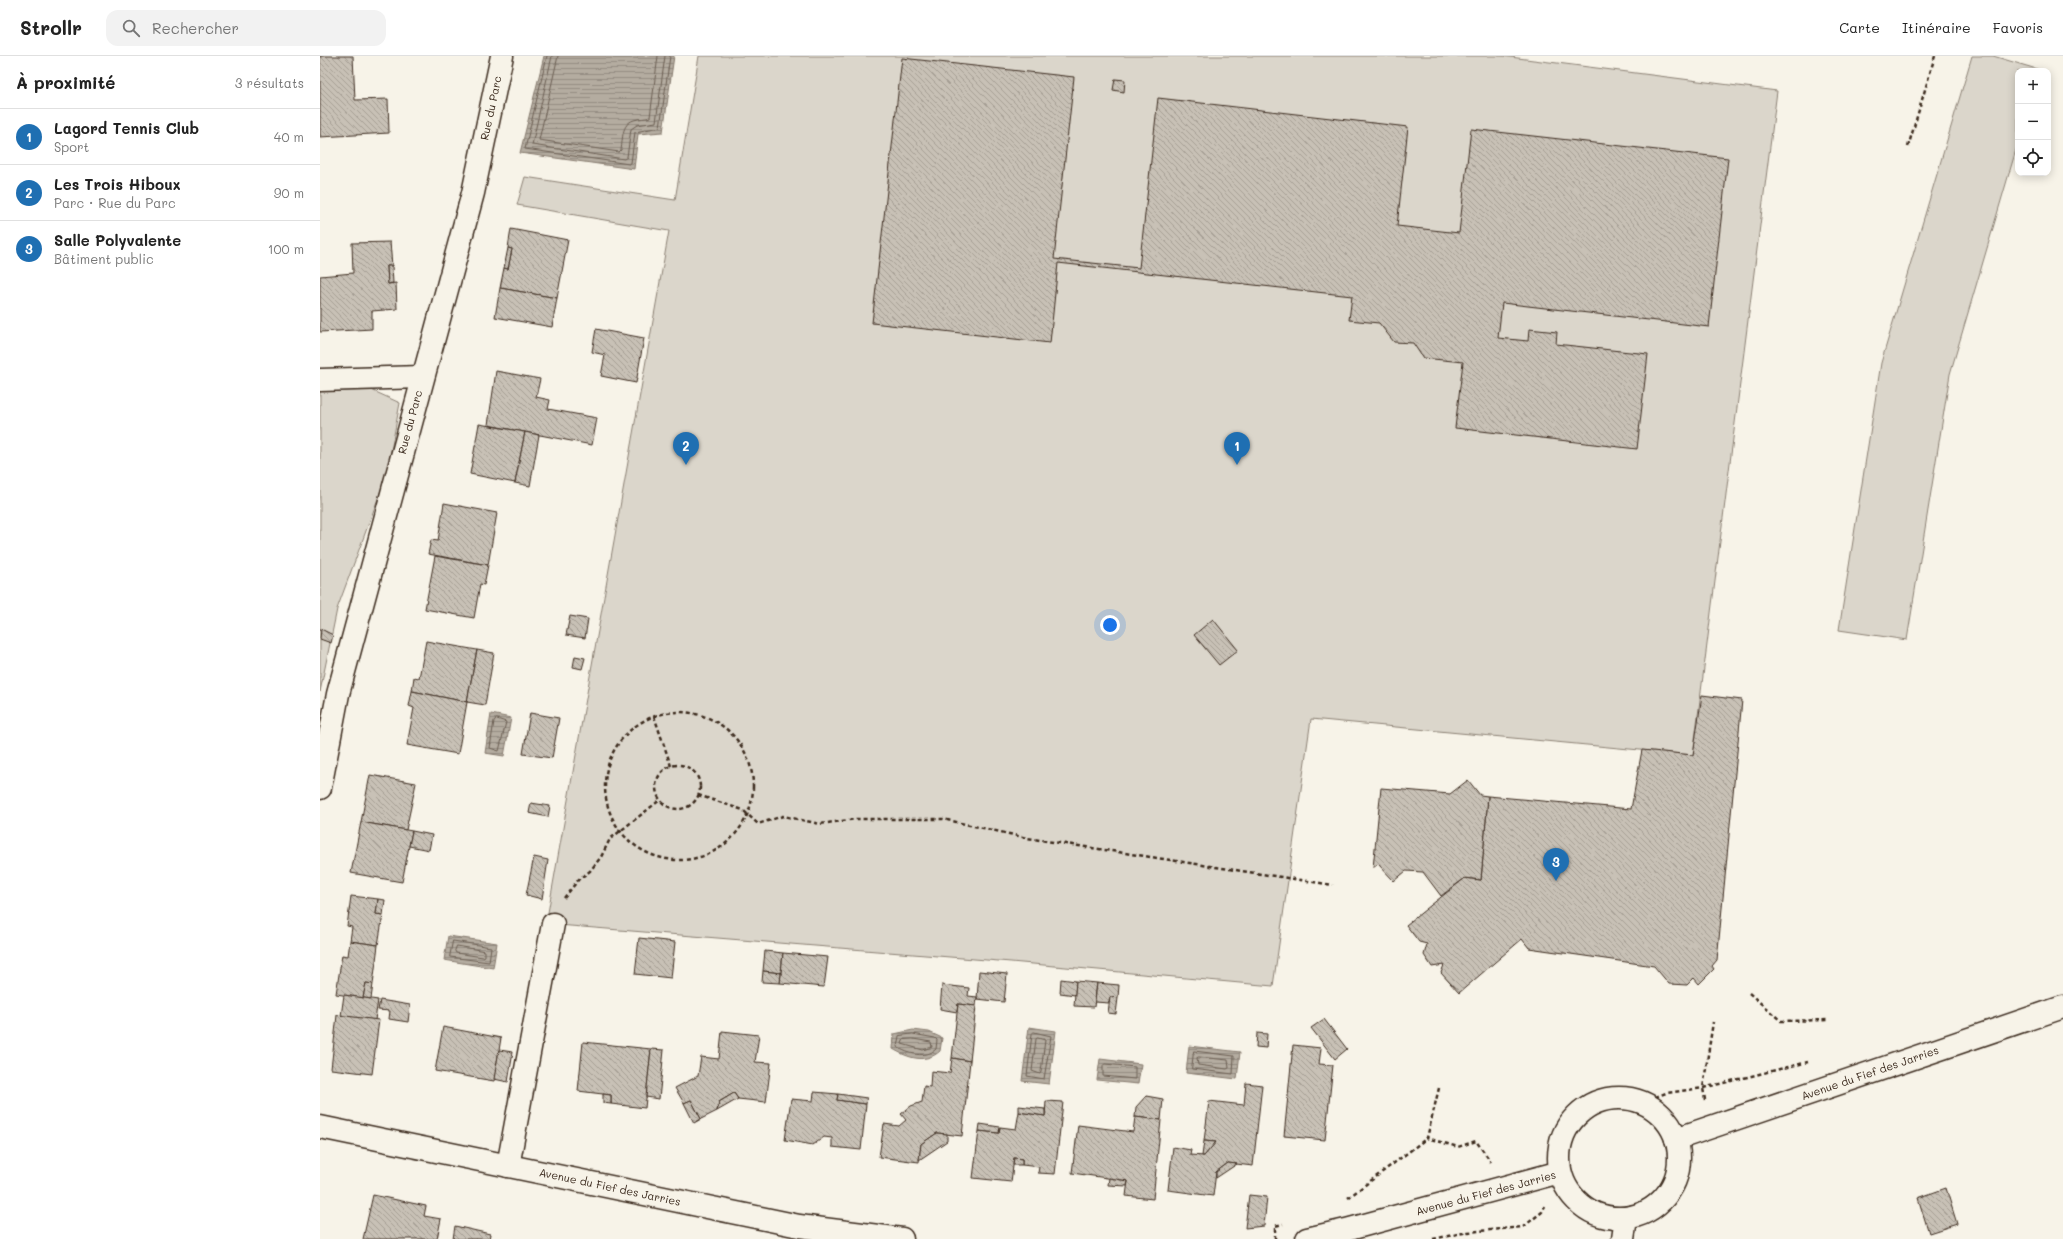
<!DOCTYPE html>
<html lang="fr">
<meta charset="utf-8">
<style>
:root{--surface:#fff;--page:#f2f2f2;--text:#222;--muted:#767676;--line:#e0e0e0;--accent:#1f6fb2}
body{margin:0;font-family:Mali,sans-serif;background:var(--page);color:var(--text)}
.controls{position:absolute;right:12px;top:12px;display:grid;overflow:hidden;border-radius:8px;box-shadow:0 2px 10px #0003}
.controls button{width:36px;height:36px;display:grid;place-items:center;padding:0;border:0;border-bottom:1px solid var(--line);background:var(--surface);color:var(--text);font:20px sans-serif}
.you{position:absolute;left:790px;top:569px;width:14px;height:14px;margin:-10px;border:3px solid #fff;border-radius:50%;background:#1a73e8;box-shadow:0 0 0 6px #1a73e833}
.badge{display:grid;place-items:center;width:26px;height:26px;border-radius:50%;background:var(--accent);color:#fff;font-size:13px;font-weight:700}
.pin{position:absolute;translate:-50% -33px;filter:drop-shadow(0 1px 2px #0008)}
.pin::after{content:'';position:absolute;top:21px;width:14px;height:12px;background:inherit;clip-path:polygon(0 0,100% 0,50% 100%)}
.list{margin:0;padding:0;list-style:none}
h2{display:flex;justify-content:space-between;align-items:center;height:52px;margin:0;padding:0 16px;font-size:17px}
h2 small{font-size:13px;font-weight:400;color:var(--muted)}
.list li{display:grid;grid-template-columns:26px 1fr auto;gap:12px;align-items:center;box-sizing:border-box;height:56px;padding:0 16px;border-top:1px solid var(--line)}
.list b{display:block;font-size:15px;white-space:nowrap}
.list p{margin:0;font-size:13px;white-space:nowrap;color:var(--muted)}
.list em{font-size:13px;font-style:normal;color:var(--muted)}
.icon{flex:none;width:22px;height:22px;fill:none;stroke:currentColor;stroke-width:2;stroke-linecap:round;stroke-linejoin:round}
.map{position:relative;flex:none;width:1743px;height:1183px;overflow:hidden}
header{display:flex;align-items:center;gap:24px;box-sizing:border-box;height:56px;padding:0 20px;background:var(--surface);border-bottom:1px solid var(--line)}
header strong{font-size:19px}
nav{display:flex;gap:22px;margin-inline-start:auto;font-size:14px}
.search{width:280px;height:36px;background:var(--page);display:flex;align-items:center;gap:10px;box-sizing:border-box;padding:0 14px;border-radius:12px;color:var(--muted);font-size:15px}
main{display:flex}
aside{flex:1;background:var(--surface)}
.map>svg:first-child{display:block}
.green{fill:#dbd6cb;stroke:#8b8074}
.water{fill:url(#water-rules);stroke:#84786c}
.lines{fill:none;stroke-linecap:round;stroke-linejoin:round}
.shore{stroke:#6b5e52;stroke-width:1}
.building{fill:url(#building-back-hatch);stroke:#3b2a1e}
.minor-casing{stroke:#3b2a1e;stroke-width:25}
.path{stroke:#3b2a1e;stroke-width:2.5;stroke-dasharray:4 3;stroke-linecap:butt}
.minor{stroke:#f7f3e8;stroke-width:22}
.labels{text-anchor:middle;stroke-width:3.5;stroke-linejoin:round;paint-order:stroke}
.street-label{font-size:11px;fill:#3b2a1e;stroke:#f7f3e8}
</style>
<header>
<strong>Strollr</strong>
<div class="search"><svg class="icon" aria-label="search" viewBox="0 0 24 24"><circle cx="10" cy="10" r="6"/><path d="M15 15l6 6"/></svg>Rechercher</div>
<nav><a>Carte</a><a>Itinéraire</a><a>Favoris</a></nav>
</header>
<main>
<aside>
<h2>À proximité<small>3 résultats</small></h2>
<ul class="list">
<li><span class="badge">1</span><div><b>Lagord Tennis Club</b><p>Sport</p></div><em>40 m</em></li>
<li><span class="badge">2</span><div><b>Les Trois Hiboux</b><p>Parc · Rue du Parc</p></div><em>90 m</em></li>
<li><span class="badge">3</span><div><b>Salle Polyvalente</b><p>Bâtiment public</p></div><em>100 m</em></li>
</ul>
</aside>
<div class="map">
<svg width="1743" height="1183" viewBox="0 0 1743 1183">
<defs>
<pattern id="water-rules" width="6" height="5" patternUnits="userSpaceOnUse"><rect width="6" height="5" fill="#b4aca0"/><path d="M0 2.5h6" fill="none" stroke="#948c82"/></pattern>
<pattern id="building-back-hatch" width="6" height="6" patternUnits="userSpaceOnUse"><rect width="6" height="6" fill="#c8c1b6"/><path d="M-1 5l2 2M0 0l6 6M5-1l2 2" fill="none" stroke="#a49d93"/></pattern>
</defs>
<rect width="100%" height="100%" fill="#f7f3e8"/>
<filter id="ink" filterUnits="userSpaceOnUse"><feTurbulence type="fractalNoise" baseFrequency=".025" numOctaves="2"/><feDisplacementMap in="SourceGraphic" scale="8" xChannelSelector="R" yChannelSelector="G"/><feConvolveMatrix kernelMatrix="1 2 1 2 8 2 1 2 1" color-interpolation-filters="sRGB"/></filter>
<g filter="url(#ink)">
<g class="green">
<path d="M379,0h803l275,35 -84,664 -382,-36 -38,267 -262,-24 -465,-38 123,-693 -152,-26 8,-28 150,23z"/>
<path d="M1652,0h21l47,14 -22,1v72l-68,231 -43,266 -68,-10 42,-267z"/>
<path d="M47,332l33,15 -14,74 -49,132 -17,83v-302z"/>
</g>
<g class="water">
<path d="M224,0h130l-11,76 -25,2 -4,35 -114,-16z"/>
<path d="M171,658l20,4 -7,38 -19,-3z"/>
<path d="M128,880l49,7 -4,25 -49,-8z"/>
<path d="M709,971l27,4 -7,53 -27,-3z"/>
<path d="M593,974l16,2 13,6 -2,13c-14,13 -32,7 -47,-2l1,-15z"/>
<path d="M869,990l51,6 -3,27 -51,-6z"/>
<path d="M780,1003l41,5 -3,20 -41,-4z"/>
</g>
<g class="lines">
<g class="shore">
<path d="M227,0l-22,93 104,15 2,-1 4,-31 25,-5 10,-71"/>
<path d="M232,0l-20,89 92,14 3,-2 4,-28 6,-4 19,-3 9,-66"/>
<path d="M238,0l-19,84 80,12 2,-2c2,-11 0,-26 13,-30 6,-2 11,-1 16,-3l8,-61"/>
<path d="M177,663l9,3 -7,29 -9,-3 4,-27z"/>
<path d="M133,885l38,6 -2,15 -39,-5z"/>
<path d="M137,890l28,5v5l-2,1 -27,-4 -1,-2z"/>
<path d="M714,976l17,4 -7,43 -17,-3 5,-42z"/>
<path d="M593,978l22,4 2,2 -1,9c-10,10 -28,5 -39,-2l2,-11z"/>
<path d="M718,982l7,2 -4,32 -1,2 -8,-3 4,-32z"/>
<path d="M593,983l18,3 1,5 -9,3 -21,-6 1,-4z"/>
<path d="M874,995l40,5 -1,18 -41,-5z"/>
<path d="M879,1001l29,3 1,8 -2,1 -29,-4 -1,-7z"/>
<path d="M785,1008l30,3v12l-32,-3v-10z"/>
</g>
</g>
<g class="building">
<path d="M0,0h33l2,44 33,-1 1,34 -69,4z"/>
<path d="M582,2l172,19 -20,182 85,9 19,-170 250,29 -11,99 62,7 12,-104 257,29 -19,169 -207,-24 -4,35 30,3 1,-12 28,3 -1,12 92,10 -11,95 -182,-21 8,-66 -40,-4 -10,-15 -19,-1 -15,-19 -30,-3 3,-24 -294,-33 -8,80 -178,-20z"/>
<path d="M795,23l10,1 -1,12 -11,-2z"/>
<path d="M191,173l57,11 -11,58 -57,-10 4,-20 4,1 4,-20 -4,-1z"/>
<path d="M70,186l2,24h-5l1,18 8,-1 1,26 -25,2v18l-52,3v-56l33,-3 -1,-30z"/>
<path d="M188,192l4,1 -4,20 -4,-1z"/>
<path d="M67,210h5l1,17 -5,1z"/>
<path d="M180,232l57,10 -5,29 -57,-10z"/>
<path d="M276,273l48,9 -8,45 -35,-7 4,-21 -13,-3z"/>
<path d="M176,315l44,8 -4,18 14,3 -2,9 49,9 -5,27 -104,-20z"/>
<path d="M159,368l46,8 -10,51 -45,-9z"/>
<path d="M205,376l14,3 -9,51 -15,-3z"/>
<path d="M124,447l53,10 -9,52 -60,-11 3,-14 7,1z"/>
<path d="M115,500l53,9 -4,20 -4,-1 -6,34 -49,-9z"/>
<path d="M250,560l18,3 -3,19 -19,-3z"/>
<path d="M893,563l25,31 -19,15 -25,-30z"/>
<path d="M1,573l12,6 -2,8 -11,-4z"/>
<path d="M106,585l51,9 -10,52 -55,-11 2,-14 5,1z"/>
<path d="M157,594l17,3 -9,52 -18,-3z"/>
<path d="M255,600l10,2 -3,11 -9,-2z"/>
<path d="M92,635l55,11 -9,52 -51,-9 7,-37 -5,-2z"/>
<path d="M1382,639l40,5 -25,260 -5,6 2,3 -15,15 -5,-6 -7,7 -18,-1 -15,-18 -125,-18 -7,-9 -63,54 -18,-20 3,-8 -12,2 -8,-12 3,-11 -8,-2 -13,-17 59,-47 16,2 7,-84 143,13 11,-59 51,5z"/>
<path d="M210,657l29,5 -7,40 -29,-4z"/>
<path d="M50,719l46,8 -10,47 -45,-8z"/>
<path d="M1148,724l12,15 8,1 -7,84 -16,-2 -24,18 -18,-24 -17,-1 -12,10 -16,-17 -5,4 8,-80 69,6z"/>
<path d="M211,747l19,3 -2,11 -19,-4z"/>
<path d="M41,766l51,9 -10,51 -51,-9z"/>
<path d="M92,775l20,4 -3,15 -20,-4z"/>
<path d="M214,801l14,3 -6,39 -16,-4z"/>
<path d="M31,840l27,3 -2,15 7,1 -5,30 -28,-4 2,-14 -5,-1z"/>
<path d="M58,843l7,1 -2,15 -7,-1z"/>
<path d="M319,882l36,4 -4,36 -36,-4z"/>
<path d="M30,885l28,4 -5,39 -7,-1 -3,15 -27,-4 6,-39 6,1z"/>
<path d="M445,895l18,2 -2,20 -18,-2z"/>
<path d="M463,897l45,4 -4,30 -44,-4z"/>
<path d="M443,915l18,2 -1,10 -18,-1z"/>
<path d="M659,915l28,3 -3,28 -27,-3z"/>
<path d="M741,923l15,2 -1,14 -15,-2z"/>
<path d="M756,925l21,2 -3,24 -20,-1z"/>
<path d="M46,927l7,1 -2,15 -8,-1z"/>
<path d="M777,927l22,2 -1,13 -8,-1 -1,6 -14,-1z"/>
<path d="M622,929l27,3 -1,8 9,1 -1,9 -18,-2 -1,8 -17,-3z"/>
<path d="M24,939l34,5 -3,20 -34,-4z"/>
<path d="M790,941l8,1 -2,16 -8,-1z"/>
<path d="M60,944l30,5 -2,17 -19,-3 1,-8 -12,-1z"/>
<path d="M638,948l18,2 -6,55 -18,-3z"/>
<path d="M17,959l42,5 -7,54 -41,-5z"/>
<path d="M1004,963l23,30 -12,10 -24,-31z"/>
<path d="M123,971l58,11 -7,43 -59,-10z"/>
<path d="M402,975l37,4 -4,27 16,1 -5,39 -28,-3 -4,-6 -15,9 -2,9 -16,8 -10,-19 -7,3 -9,-15 23,-12 3,-19 18,2z"/>
<path d="M937,977l10,1 -1,14 -10,-1z"/>
<path d="M263,986l68,7 -6,59 -34,-4v-9l-33,-4z"/>
<path d="M973,989l28,3 -2,16 14,1 -8,75 -41,-4z"/>
<path d="M331,993l13,1 -5,49 -13,-2z"/>
<path d="M179,994l14,2 -5,30 -14,-3z"/>
<path d="M632,1002l18,3 -8,75 -25,-3 -16,11 -2,18 -40,-5 5,-33 15,2 7,-6 -5,-6 10,-8 11,-4 2,-16 6,1 1,-16 19,2z"/>
<path d="M926,1027l16,2 -9,81 -25,-3 -12,9 -3,24 -45,-6 5,-43 18,3 -1,5 14,1 12,-14 -12,-1 5,-40 35,4z"/>
<path d="M494,1036l24,2 -1,6 29,4 -5,46 -29,-3v-9l-8,-1 -11,8 -28,-5 6,-41 22,2z"/>
<path d="M414,1037l4,6 -21,12 2,-9z"/>
<path d="M283,1038l8,1v9l-8,-1z"/>
<path d="M518,1038l29,4 -1,6 -29,-4z"/>
<path d="M826,1040l17,3 -2,21 -26,-3 1,-10z"/>
<path d="M371,1044l10,19 -7,4 -10,-20z"/>
<path d="M726,1045l17,1 -8,72 -17,-1 1,-6 -17,-2v-6l-8,-1 -3,24 -38,-4 6,-47 20,2 1,-6 16,2 3,-17 26,4z"/>
<path d="M699,1050l26,3v7l-26,-4z"/>
<path d="M815,1061l26,3 -8,79 -27,-3 2,-15 -56,-8 6,-48 55,7z"/>
<path d="M660,1068l20,3 -1,6 -20,-2z"/>
<path d="M617,1077l10,1v7l-28,19 2,-16z"/>
<path d="M884,1085l12,1 -12,14h-2z"/>
<path d="M694,1102l8,1v6h-9z"/>
<path d="M908,1107l9,1 -21,14v-6z"/>
<path d="M789,1122l19,3 -1,5 -19,-1z"/>
<path d="M1626,1132l11,36 -28,9 -11,-35z"/>
<path d="M53,1139l53,11 -2,10 17,3 -4,20h-74z"/>
<path d="M929,1139l18,2 -3,29 -19,2z"/>
<path d="M135,1170l35,8 -1,5h-36z"/>
</g>
<g class="lines">
<g class="minor-casing">
<g id="minor">
<path d="M0,324l102,-3"/>
<path d="M0,732l18,-94 135,-501 29,-137"/>
<circle cx="1299" cy="1102" r="60"/>
<path d="M0,1071l479,99 103,13"/>
<path d="M1356,1083l387,-132"/>
<path d="M188,1110l45,-242"/>
<path d="M987,1183l39,-9 214,-58"/>
<path d="M1303,1183l3,-21"/>
</g>
</g>
<g class="path">
<path d="M1588,91l27,-91"/>
<circle cx="359" cy="730" r="74"/>
<path d="M334,660l17,50"/>
<circle cx="358" cy="731" r="22"/>
<path d="M378,739l45,15 15,14 25,-8 37,8 36,-5h87l84,19 306,47"/>
<path d="M244,842l15,-19 11,-8 11,-14 9,-18 50,-39"/>
<path d="M1429,937l32,28 48,-1"/>
<path d="M1119,1032l-12,50 31,9 18,-6 15,21"/>
<path d="M1385,1044l-2,-12 10,-66"/>
<path d="M1322,1046l24,-9 37,-5 105,-26"/>
<path d="M1028,1142l79,-60"/>
<path d="M955,1183v-13l8,-2"/>
<path d="M1113,1183l35,-7 55,-5 19,-15 3,-6"/>
</g>
<use href="#minor" class="minor"/>
</g>
</g>
<g class="labels">
<g class="street-label">
<text transform="translate(171 52) rotate(-78)" y="4">Rue du Parc</text>
<text transform="translate(90 366) rotate(-75)" y="4">Rue du Parc</text>
<text transform="translate(1550 1017) rotate(-19)" y="4">Avenue du Fief des Jarries</text>
<text transform="translate(290 1131) rotate(12)" y="4">Avenue du Fief des Jarries</text>
<text transform="translate(1166 1137) rotate(-15)" y="4">Avenue du Fief des Jarries</text>
</g>
</g>
</svg>
<div class="controls">
<button>+</button>
<button>−</button>
<button><svg class="icon" aria-label="locate" viewBox="0 0 24 24"><circle cx="12" cy="12" r="6"/><path d="M12 2v4M12 18v4M2 12h4M18 12h4"/></svg></button>
</div>
<div class="you"></div>
<div class="pin badge" style="left:917px;top:409px">1</div>
<div class="pin badge" style="left:366px;top:409px">2</div>
<div class="pin badge" style="left:1236px;top:825px">3</div>
</div>
</main>
